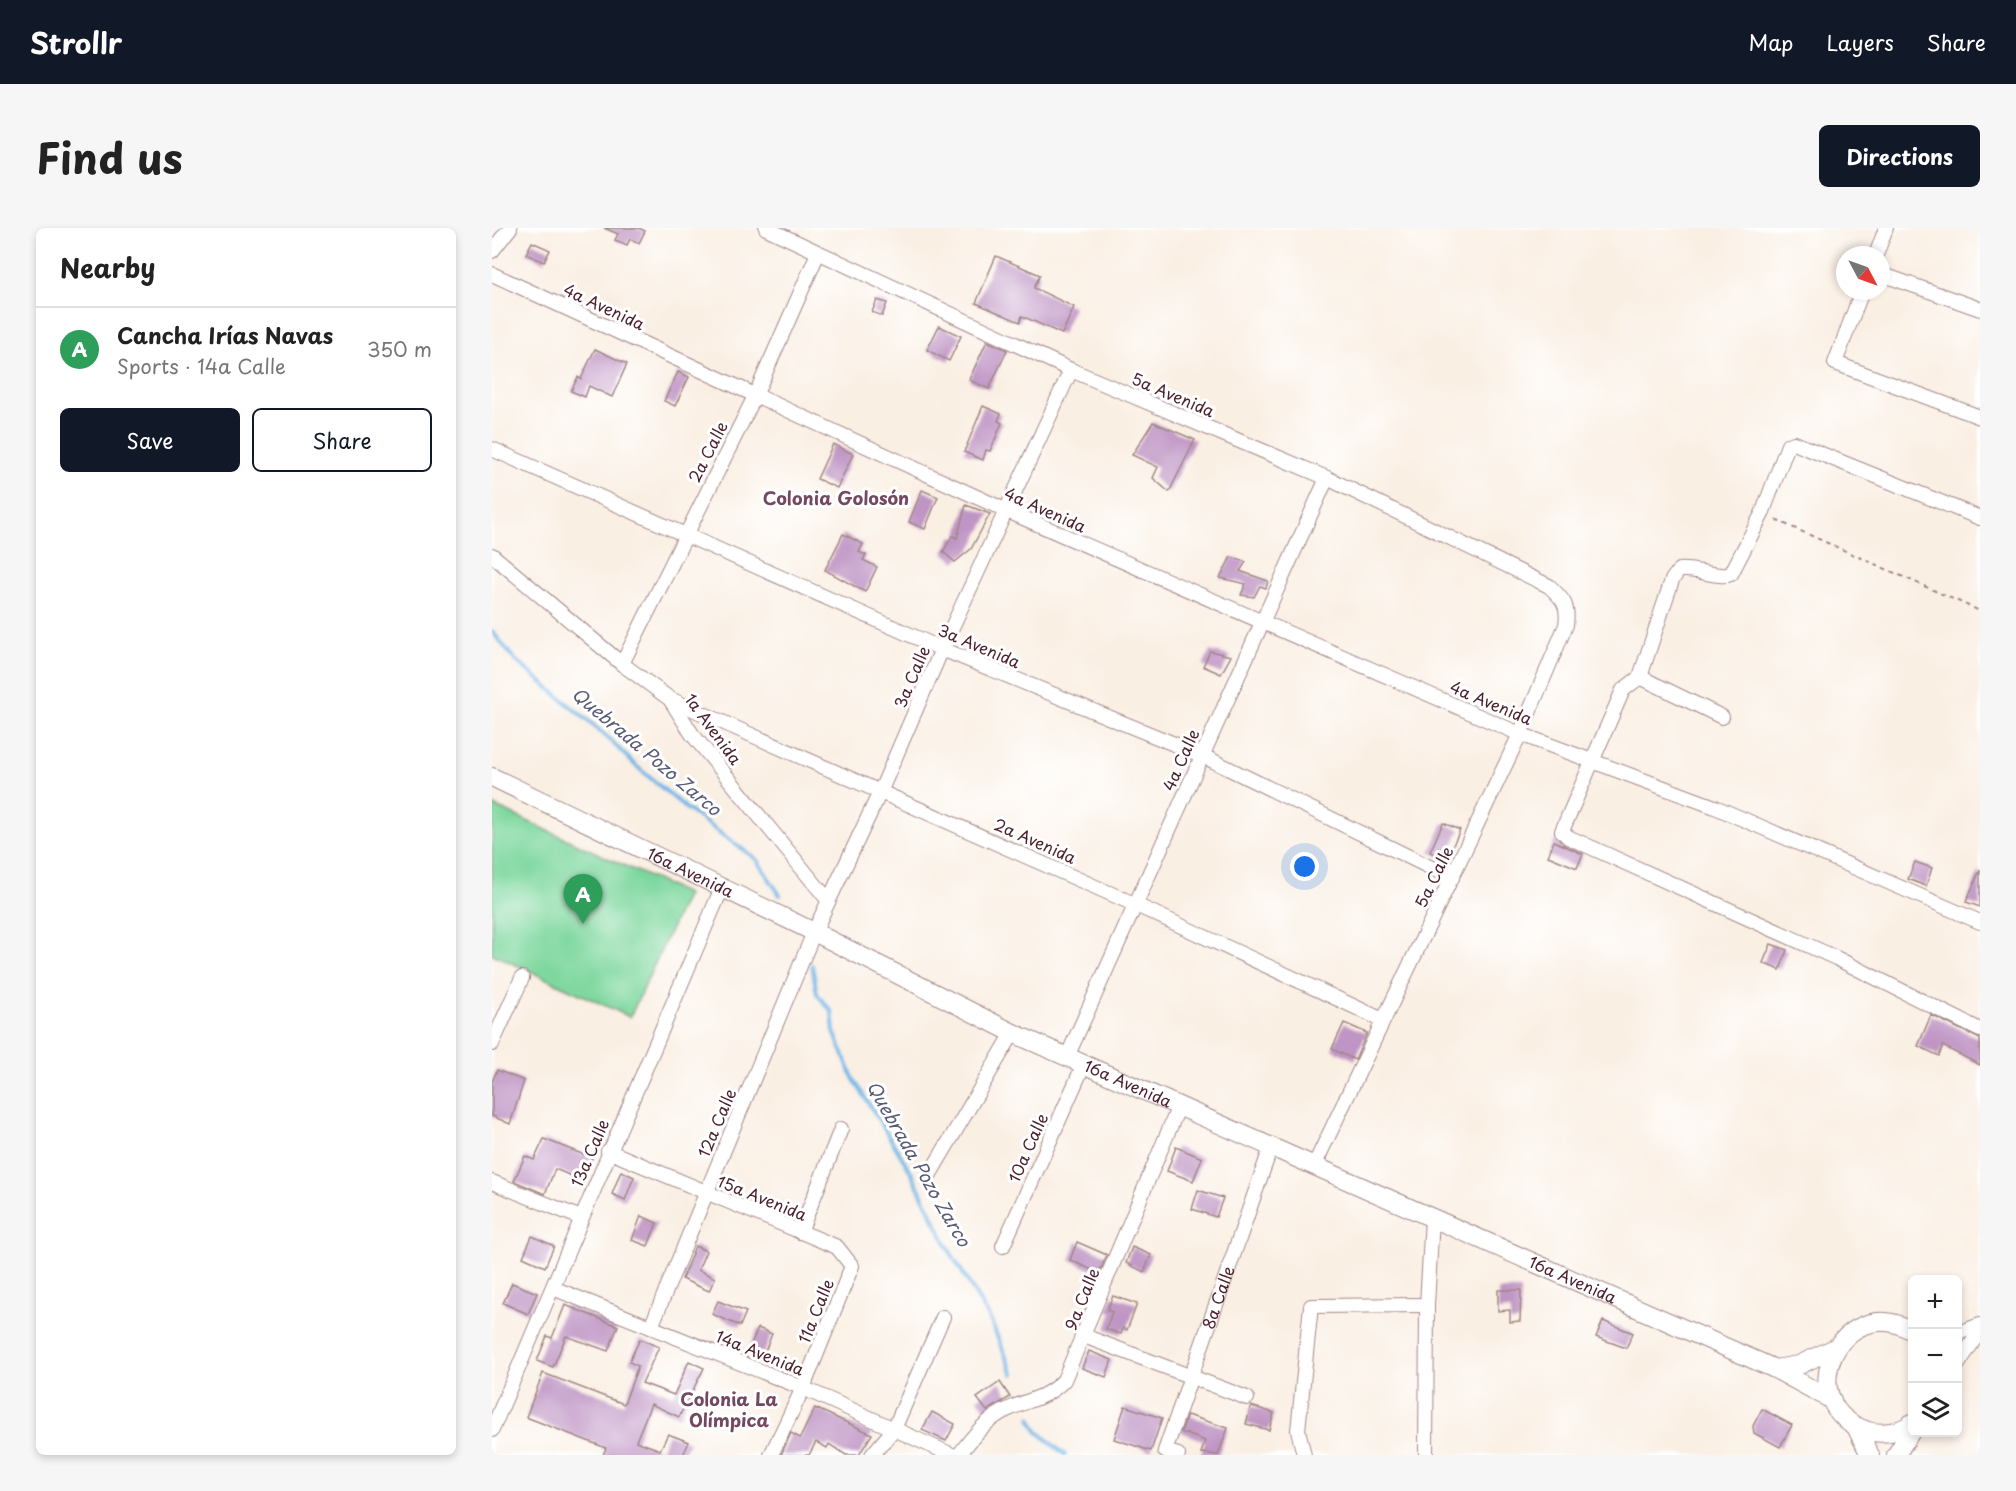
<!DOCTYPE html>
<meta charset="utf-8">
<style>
:root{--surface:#fff;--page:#f6f6f6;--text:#222;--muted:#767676;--line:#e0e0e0;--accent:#111827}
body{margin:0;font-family:"Playpen Sans",sans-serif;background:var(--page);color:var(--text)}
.controls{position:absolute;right:18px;bottom:18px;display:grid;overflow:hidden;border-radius:9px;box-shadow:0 3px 9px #0003}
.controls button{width:54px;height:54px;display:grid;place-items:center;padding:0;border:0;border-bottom:2px solid var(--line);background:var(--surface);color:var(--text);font:30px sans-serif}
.compass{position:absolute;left:1344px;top:18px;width:54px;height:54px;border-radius:50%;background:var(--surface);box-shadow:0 3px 9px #0003;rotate:131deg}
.you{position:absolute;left:813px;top:639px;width:21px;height:21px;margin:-15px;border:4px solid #fff;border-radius:50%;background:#1a73e8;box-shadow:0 0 0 9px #1a73e833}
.badge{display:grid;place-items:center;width:39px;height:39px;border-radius:50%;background:var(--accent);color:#fff;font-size:20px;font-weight:700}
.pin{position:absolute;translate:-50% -50px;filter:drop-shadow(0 2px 3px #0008)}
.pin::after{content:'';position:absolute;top:32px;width:21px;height:18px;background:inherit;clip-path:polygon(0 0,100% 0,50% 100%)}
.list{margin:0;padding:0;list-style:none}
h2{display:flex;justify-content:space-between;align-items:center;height:78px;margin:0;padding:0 24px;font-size:26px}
h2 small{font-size:20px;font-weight:400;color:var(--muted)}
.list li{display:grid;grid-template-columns:39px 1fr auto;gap:18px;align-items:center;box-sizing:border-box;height:84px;padding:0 24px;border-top:2px solid var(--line)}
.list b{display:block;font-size:22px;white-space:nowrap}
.list p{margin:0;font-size:20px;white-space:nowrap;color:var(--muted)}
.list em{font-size:20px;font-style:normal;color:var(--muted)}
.actions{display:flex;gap:12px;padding:18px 24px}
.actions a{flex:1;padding:14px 0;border:2px solid var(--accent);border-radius:9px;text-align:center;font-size:21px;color:var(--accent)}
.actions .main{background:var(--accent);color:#fff}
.icon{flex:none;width:33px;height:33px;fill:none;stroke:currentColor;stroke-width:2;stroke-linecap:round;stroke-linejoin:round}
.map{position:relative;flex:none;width:1488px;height:1227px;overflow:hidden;border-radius:9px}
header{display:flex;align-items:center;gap:36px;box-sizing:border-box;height:84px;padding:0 30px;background:var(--accent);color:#fff}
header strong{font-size:28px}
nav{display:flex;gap:33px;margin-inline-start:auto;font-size:21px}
.intro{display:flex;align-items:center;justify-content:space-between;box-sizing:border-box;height:144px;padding:0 36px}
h1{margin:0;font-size:42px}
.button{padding:15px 27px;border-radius:9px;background:var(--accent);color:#fff;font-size:21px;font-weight:700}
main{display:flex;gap:36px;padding:0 36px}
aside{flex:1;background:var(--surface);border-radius:9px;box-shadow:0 3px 9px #0003}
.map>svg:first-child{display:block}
.green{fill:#7dd79d;stroke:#647b64;stroke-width:1.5}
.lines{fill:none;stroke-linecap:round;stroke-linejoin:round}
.stream{stroke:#6fb5e6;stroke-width:4}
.building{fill:#bf95c5}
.minor-casing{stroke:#a28787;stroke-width:16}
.tertiary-casing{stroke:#a28787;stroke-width:20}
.path{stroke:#a28787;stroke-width:2;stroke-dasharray:4.5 4.5;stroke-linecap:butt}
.minor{stroke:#fff;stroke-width:14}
.tertiary{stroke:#fff;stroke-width:18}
.labels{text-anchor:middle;stroke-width:6;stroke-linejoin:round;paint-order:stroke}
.street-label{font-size:16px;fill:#4a1f2b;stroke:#fff}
.neighbourhood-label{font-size:18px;font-weight:bold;fill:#734861;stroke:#fff}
.water-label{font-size:18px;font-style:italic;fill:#595b76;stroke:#fff}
</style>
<header>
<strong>Strollr</strong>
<nav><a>Map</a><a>Layers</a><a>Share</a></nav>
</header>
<div class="intro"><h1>Find us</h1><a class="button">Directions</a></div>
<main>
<aside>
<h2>Nearby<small></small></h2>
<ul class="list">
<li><span class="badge" style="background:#2e9e5b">A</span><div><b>Cancha Irías Navas</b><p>Sports · 14a Calle</p></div><em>350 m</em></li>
</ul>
<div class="actions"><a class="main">Save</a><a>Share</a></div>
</aside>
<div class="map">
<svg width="1488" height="1227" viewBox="0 0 1488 1227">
<rect width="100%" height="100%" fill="#fff"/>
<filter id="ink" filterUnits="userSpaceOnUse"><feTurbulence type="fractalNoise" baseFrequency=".0167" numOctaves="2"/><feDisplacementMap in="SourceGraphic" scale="12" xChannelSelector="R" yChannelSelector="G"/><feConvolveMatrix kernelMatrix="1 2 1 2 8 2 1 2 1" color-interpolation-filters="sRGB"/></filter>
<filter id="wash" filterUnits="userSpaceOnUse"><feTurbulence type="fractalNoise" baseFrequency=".008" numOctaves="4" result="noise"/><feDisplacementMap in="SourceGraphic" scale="24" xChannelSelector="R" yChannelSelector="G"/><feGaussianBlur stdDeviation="1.35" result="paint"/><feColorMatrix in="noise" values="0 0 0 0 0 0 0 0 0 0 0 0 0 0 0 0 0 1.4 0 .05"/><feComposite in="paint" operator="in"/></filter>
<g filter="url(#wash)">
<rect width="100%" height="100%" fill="#faefe3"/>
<path class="green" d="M0,577l195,89 -57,123 -138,-63z"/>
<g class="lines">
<g class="stream">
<path d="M0,403l22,28 92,77 29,29 53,45 68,49 24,36"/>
<path d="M320,737l5,29 15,18 2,20 19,46 58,94 37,76 41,69 24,57"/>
<path d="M538,1190l7,13 28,24"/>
</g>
</g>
<g id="blocks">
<g class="building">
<path d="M112,0h35l6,3 -6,12 -9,-4 -3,6 -12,-5 3,-6z"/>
<path d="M40,14l18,8 -6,12 -18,-8z"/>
<path d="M504,28l44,19 -6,13 40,19 -12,27 -40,-18 -2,6 -44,-19z"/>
<path d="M385,72l10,3 -5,13 -10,-4z"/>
<path d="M447,98l22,10 -12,25 -22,-11z"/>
<path d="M495,113l20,9 -18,39 -20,-9z"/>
<path d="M103,121l32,15 -15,33 -23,-11 -4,11 -14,-6 7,-14 3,2z"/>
<path d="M186,144l11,5 -14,29 -11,-5z"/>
<path d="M491,178l18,8 -3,7 4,2 -12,28 -4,-1 -3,10 -19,-8z"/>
<path d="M661,194l42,18 -26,52 -16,-14 5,-11 -26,-12z"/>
<path d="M341,216l20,10 -16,34 -20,-9z"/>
<path d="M430,262l16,7 -13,32 -16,-7z"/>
<path d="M474,277l24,9 -19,35 -16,13 -12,-10 9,-16 5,2z"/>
<path d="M351,306l20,10 -4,8 7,3 -3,5 14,7 -12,25 -40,-22z"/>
<path d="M739,329l15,5 -6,9 28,10 -2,7 -6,-2 -6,11 -13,-2 5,-11 -26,-6z"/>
<path d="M718,423l21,5 -10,18 -18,-8z"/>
<path d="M951,595l17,7 -14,30 -16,-8z"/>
<path d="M1062,613l29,13 -6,14 -29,-12z"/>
<path d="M1423,634l17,6 -6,18 -18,-7z"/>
<path d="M1488,642v37l-14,-5z"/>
<path d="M1279,716l16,6 -7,20 -17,-7z"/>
<path d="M1439,787l49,24v26l-37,-19 -4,10 -21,-10z"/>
<path d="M852,795l23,10 -12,27 -23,-11z"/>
<path d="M5,842l27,11 -14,43 -18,-8v-34z"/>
<path d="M52,911l48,19 -9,23 -28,-12 -10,25 -31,-13 11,-25 9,4z"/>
<path d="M684,919l26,11 -9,23 -26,-10z"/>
<path d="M129,943l13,6 -9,23 -13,-6z"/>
<path d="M706,962l25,8 -7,19 -24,-8z"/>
<path d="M149,988l16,7 -9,23 -16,-6z"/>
<path d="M40,1008l22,10 -9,21 -22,-10z"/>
<path d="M585,1014l30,13 -8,18 -29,-13z"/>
<path d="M203,1018l11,5 -8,19 17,8 -6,13 -27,-12z"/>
<path d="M640,1019l19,8 -7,17 -18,-9z"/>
<path d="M20,1055l25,10 -9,21 -25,-11z"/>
<path d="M1006,1062h23l-1,31 -10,1v-12l-12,1z"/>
<path d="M621,1068l24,8 -10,26 -4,-2 -2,6 -15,-5 6,-17 -5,-2z"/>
<path d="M226,1073l28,11 -6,14 -28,-12z"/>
<path d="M73,1077l53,21 -10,25 -42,-15 -13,31 -16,-6 10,-25 5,2z"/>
<path d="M1111,1093l30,12 -7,15 -30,-11z"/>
<path d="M266,1100l14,6 -10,25 -15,-6z"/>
<path d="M148,1111l19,8 -17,36 32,12 15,-34 15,7 -25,49 -28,-13 -15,37 24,9 8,-16 21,8 -6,13h-80l3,-7 -80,-31 17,-44 81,31 14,-38 -9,-4z"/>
<path d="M597,1123l23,9 -6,17 -24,-9z"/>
<path d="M508,1154l10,15 -23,14 -10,-13z"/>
<path d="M633,1178l37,12 -11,33 -37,-12z"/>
<path d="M759,1178l23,7 -5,17 -23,-6z"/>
<path d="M323,1180l57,26 -13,21h-13l-17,-11 -2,4 -11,-6 -7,13h-28l10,-22 9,5z"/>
<path d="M1270,1181l30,16 -12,22 -26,-14 -1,-7z"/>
<path d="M440,1184l23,12 -9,17 -24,-11z"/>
<path d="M695,1187l41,13 -10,27 -17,-2 4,-12 -24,-9z"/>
</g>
</g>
</g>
<g filter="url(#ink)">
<use href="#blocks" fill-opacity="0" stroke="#a28787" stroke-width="1.5"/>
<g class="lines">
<g class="minor-casing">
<g id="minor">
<path d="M274,0l305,142 256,108 222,108c14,13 20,19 17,39l-46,109 -206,432"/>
<path d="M0,23l18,-23"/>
<path d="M1384,27l10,-27"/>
<path d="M0,46l513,236 515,224 195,73 265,115"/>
<path d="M1389,46l99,35"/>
<path d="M1370,63l-27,72 145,54"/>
<path d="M0,221l450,200 259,106 251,123"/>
<path d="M1488,290l-186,-75 -6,2 -26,69 -31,60c-11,5 -36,-6 -52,-4l-7,10 -32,97 -17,13 -61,141 6,6 268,121 144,72"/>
<path d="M0,327l130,109 48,35 22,35 136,166"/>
<path d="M130,436l133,-268 63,-143"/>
<path d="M1148,449l82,40"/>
<path d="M178,471l464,205 249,116"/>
<path d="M0,816l30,-66"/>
<path d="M575,829l260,-579"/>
<path d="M116,923l229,96 15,19 -49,122 -32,67"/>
<path d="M435,951l86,-146"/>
<path d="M0,954l89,36"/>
<path d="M308,1004l41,-103"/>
<path d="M511,1018l81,-182"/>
<path d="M61,1060l250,100 149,67"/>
<path d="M159,1099l163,-395 67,-142 61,-141 129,-279"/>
<path d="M1466,1105l22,-8"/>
<path d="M592,1108l163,62"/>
<path d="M1466,1136l22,-33"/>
<path d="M0,1202l229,-540"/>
<path d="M380,1227l22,-26 49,-112"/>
<path d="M467,1227c14,-19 29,-38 52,-47 21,-9 37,-11 53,-28l115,-274"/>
<path id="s1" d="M686,1227l-13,-4 106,-304"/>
<path d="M812,1227l-6,-25 13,-124 116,-1"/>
<path d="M934,1227l1,-150 5,-87"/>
</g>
</g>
<g class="tertiary-casing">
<g id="tertiary">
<path id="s2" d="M0,549l322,155 199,101 762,336 57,31"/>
<path d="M1420,1103c-69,-42 -126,73 -44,100 14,4 33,1 44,-8"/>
<path d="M1283,1141l24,-4 38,-18"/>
<path d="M1364,1199l14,28"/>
<path d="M1404,1227l16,-25"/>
</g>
</g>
<path class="path" d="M1284,292l204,91"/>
<use href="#minor" class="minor"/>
<use href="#tertiary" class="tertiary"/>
</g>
</g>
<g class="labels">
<g class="street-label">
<text transform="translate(112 79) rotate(25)" y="6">4a Avenida</text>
<text transform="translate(681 167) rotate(23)" y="6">5a Avenida</text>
<text transform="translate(216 224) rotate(-63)" y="6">2a Calle</text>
<text transform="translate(553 282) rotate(24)" y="6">4a Avenida</text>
<text transform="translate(487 418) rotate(23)" y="6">3a Avenida</text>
<text transform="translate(420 449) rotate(-67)" y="6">3a Calle</text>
<text transform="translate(999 475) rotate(23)" y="6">4a Avenida</text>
<text transform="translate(221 501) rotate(54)" y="6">1a Avenida</text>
<text transform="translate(689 532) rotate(-66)" y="6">4a Calle</text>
<text transform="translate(543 613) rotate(24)" y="6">2a Avenida</text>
<text dy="6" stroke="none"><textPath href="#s2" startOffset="220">16a Avenida</textPath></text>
<text transform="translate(942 649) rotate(-64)" y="6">5a Calle</text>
<text dy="6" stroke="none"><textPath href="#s2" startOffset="706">16a Avenida</textPath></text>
<text transform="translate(225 895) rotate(-67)" y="6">12a Calle</text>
<text transform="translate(536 920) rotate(-66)" y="6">10a Calle</text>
<text transform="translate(98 925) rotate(-67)" y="6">13a Calle</text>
<text transform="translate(270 970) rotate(22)" y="6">15a Avenida</text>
<text dy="6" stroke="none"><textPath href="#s2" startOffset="1192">16a Avenida</textPath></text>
<text transform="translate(590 1071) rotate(-68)" y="6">9a Calle</text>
<text dy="6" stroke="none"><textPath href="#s1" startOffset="176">8a Calle</textPath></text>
<text transform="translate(324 1083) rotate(-68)" y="6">11a Calle</text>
<text transform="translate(268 1125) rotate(22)" y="6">14a Avenida</text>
</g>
<g class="neighbourhood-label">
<text x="344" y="277">Colonia Golosón</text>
<text x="237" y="1178">Colonia La<tspan x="237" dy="21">Olímpica</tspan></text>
</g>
<g class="water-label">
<text transform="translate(154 524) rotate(40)" y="6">Quebrada Pozo Zarco</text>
<text transform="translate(426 936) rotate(60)" y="6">Quebrada Pozo Zarco</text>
</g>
</g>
</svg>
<div class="controls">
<button>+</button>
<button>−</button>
<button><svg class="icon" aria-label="layers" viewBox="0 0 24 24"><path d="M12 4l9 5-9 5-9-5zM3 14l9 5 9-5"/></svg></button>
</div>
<svg class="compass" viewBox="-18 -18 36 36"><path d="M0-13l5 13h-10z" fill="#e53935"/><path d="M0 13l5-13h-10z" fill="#767676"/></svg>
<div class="you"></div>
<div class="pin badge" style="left:91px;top:696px;background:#2e9e5b">A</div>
</div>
</main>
